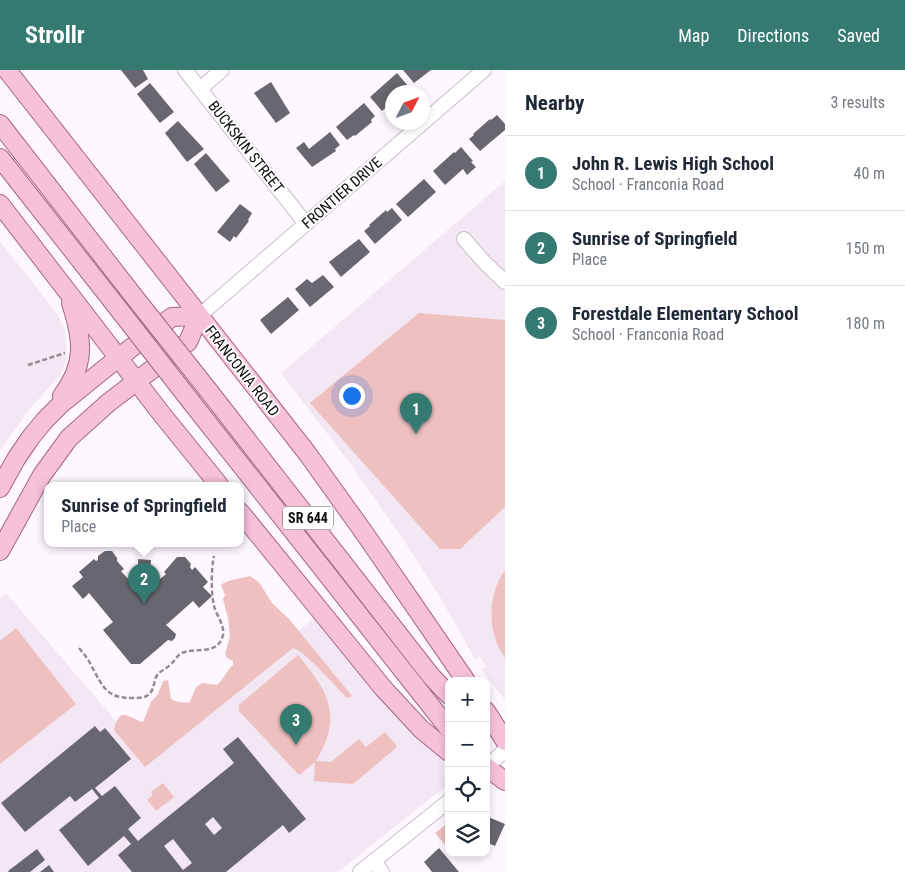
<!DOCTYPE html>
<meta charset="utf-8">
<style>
:root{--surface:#fff;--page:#f6f6f7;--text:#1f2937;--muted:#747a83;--line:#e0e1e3;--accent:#347a71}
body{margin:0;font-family:"Roboto Condensed",sans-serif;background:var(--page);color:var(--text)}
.controls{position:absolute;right:15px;bottom:15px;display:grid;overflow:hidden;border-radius:10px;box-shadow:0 2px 8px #0003}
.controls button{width:45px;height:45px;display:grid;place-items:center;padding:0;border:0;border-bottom:1px solid var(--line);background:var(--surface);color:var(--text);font:25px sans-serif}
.compass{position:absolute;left:385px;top:15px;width:45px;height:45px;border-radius:50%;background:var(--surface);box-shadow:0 2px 8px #0003;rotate:48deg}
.you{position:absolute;left:351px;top:325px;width:18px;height:18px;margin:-12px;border:4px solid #fff;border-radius:50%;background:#1a73e8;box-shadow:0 0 0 8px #1a73e833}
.badge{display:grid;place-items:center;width:32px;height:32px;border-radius:50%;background:var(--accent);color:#fff;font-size:16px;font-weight:700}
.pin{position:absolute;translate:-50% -41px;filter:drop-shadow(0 1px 2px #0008)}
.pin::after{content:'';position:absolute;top:26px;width:18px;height:15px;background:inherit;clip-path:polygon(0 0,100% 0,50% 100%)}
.popup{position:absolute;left:44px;top:412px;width:200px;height:65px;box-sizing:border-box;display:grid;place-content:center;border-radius:10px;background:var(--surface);filter:drop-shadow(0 1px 4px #0005);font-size:16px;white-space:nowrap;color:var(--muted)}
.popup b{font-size:19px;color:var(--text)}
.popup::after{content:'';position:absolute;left:50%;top:100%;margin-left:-10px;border:10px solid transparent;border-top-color:var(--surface)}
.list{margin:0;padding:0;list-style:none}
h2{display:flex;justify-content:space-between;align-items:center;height:65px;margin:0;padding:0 20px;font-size:21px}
h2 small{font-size:16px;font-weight:400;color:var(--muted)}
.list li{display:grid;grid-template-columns:32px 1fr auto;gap:15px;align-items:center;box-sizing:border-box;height:75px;padding:0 20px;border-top:1px solid var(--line)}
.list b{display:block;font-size:19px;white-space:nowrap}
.list p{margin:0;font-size:16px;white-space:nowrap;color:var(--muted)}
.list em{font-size:16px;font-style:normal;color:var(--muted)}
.icon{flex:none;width:28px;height:28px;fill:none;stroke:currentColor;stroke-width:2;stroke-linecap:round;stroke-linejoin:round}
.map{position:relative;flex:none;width:505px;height:802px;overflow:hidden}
header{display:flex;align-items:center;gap:30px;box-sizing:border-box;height:70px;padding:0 25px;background:var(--accent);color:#fff}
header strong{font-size:24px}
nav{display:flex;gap:28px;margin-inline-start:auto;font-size:18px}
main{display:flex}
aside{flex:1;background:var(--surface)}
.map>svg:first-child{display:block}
.built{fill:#f2e7f3}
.green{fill:#eec0c0}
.building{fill:#68666e;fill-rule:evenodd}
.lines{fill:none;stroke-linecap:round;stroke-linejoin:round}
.minor-casing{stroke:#c5bfc6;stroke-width:16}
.major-casing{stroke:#a46784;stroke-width:20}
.path{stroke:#928d93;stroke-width:2.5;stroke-dasharray:5 2.5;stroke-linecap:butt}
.minor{stroke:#fff;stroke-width:14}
.major{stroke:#f8c1da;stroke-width:18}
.major-bridge-casing{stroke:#a46784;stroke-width:20;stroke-linecap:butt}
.major-bridge{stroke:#f8c1da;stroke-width:18}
.labels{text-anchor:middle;stroke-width:4;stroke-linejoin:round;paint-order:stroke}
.shield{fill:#fff;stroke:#585658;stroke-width:1}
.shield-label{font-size:14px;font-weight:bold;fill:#100d10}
.street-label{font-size:15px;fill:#100d10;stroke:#fff}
</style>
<header>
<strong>Strollr</strong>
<nav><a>Map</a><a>Directions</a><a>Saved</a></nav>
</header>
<main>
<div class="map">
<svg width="505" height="802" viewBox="0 0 505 802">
<rect width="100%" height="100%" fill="#fef7ff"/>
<g class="built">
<path d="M505,111v519l-24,-31 5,-3 -6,-9 -5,2 -35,-62 -37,-58 -54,-77 -68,-89z"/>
<path d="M0,171l58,74 7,16 2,27 -6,16 -34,38 -27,39z"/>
<path d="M6,523l141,164 167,-139 129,139 1,21 2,8 -108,86h-338v-274z"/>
</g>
<g class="green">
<path d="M419,243l86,7v187l-45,42h-20l-130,-146z"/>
<path d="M505,500v88c-18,-25 -18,-63 0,-88z"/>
<path d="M250,506l9,6 13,21 17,16 63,77 -5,2c-10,-10 -42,-47 -54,-50l-148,119 -31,-37 2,-8 5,-7c8,-1 14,5 22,7l8,-20 7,-8 5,-13 5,-1 3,19c7,4 12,4 19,3l6,-15 6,-4 15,2c7,-6 9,-14 16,-20v-4l-6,-3 -2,-4 5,-18 -2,-18 -5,-19 2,-4 -4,-10c5,-5 22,-7 29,-9z"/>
<path d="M16,558l60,76 -76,60v-123z"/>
<path d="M298,585c31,37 45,61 18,106l15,1 28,-23 7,8 19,-15 12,14 -1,2 -43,36 -39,-3 1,-19 -16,13 -60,-64v-6z"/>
<path d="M163,713l11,14 -18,14 -9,-11 6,-5 -2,-3z"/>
<path d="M448,753l1,1v26l-14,-17z"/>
</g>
<g class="building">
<path d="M121,0h22l5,9 -13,9z"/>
<path d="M403,0h28l-17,13z"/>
<path d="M397,3l11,13 -8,6h-8v10l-10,9 -12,-14z"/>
<path d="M271,12l19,31 -14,10 -22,-30z"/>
<path d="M150,13l24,29 -14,11 -23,-29z"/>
<path d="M364,33l11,13 -4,4 1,2 -17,14 -1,-1 -7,5 -11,-13z"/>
<path d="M497,45l8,9v6l-25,21 -11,-12 5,-4 -1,-1 17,-15 1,1z"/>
<path d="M178,51l26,28 -17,13 -22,-29z"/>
<path d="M330,62l10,13 -5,4 1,2 -24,16 -16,-19 8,-6 5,7z"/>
<path d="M461,77l12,14 -2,1 5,5 -9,8 -4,-6 -18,16 -12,-14 21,-19 1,1z"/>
<path d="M206,83l24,28 -14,11 -22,-28z"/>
<path d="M424,109l12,13 -28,25 -12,-13z"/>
<path d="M240,134l12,9 -4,7 1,1 -13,17 -2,-2 -4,6 -13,-10z"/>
<path d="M392,138l10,12 -27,24 -11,-13 6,-5 -1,-1 17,-15 1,2z"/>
<path d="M359,169l11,13 -29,25 -12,-15z"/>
<path d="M323,205l11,12 -24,20 -15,-18 12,-10 5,4z"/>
<path d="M288,227l11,13 -28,24 -11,-14z"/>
<path d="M105,481h7l5,7v3l7,8 -3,2 17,19v-31l13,1 -1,12h-3l-1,19 20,-17 -2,-2 13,-15h8l6,7 -1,3 2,3 3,-3 13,15 -5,5 9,9 -13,12 -6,-7 -27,24 10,9 -1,4 -3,3 -4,-1 -28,24h-9l-28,-34 10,-8 -24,-29 -6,6 -11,-13 11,-9 -4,-5 15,-13 2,2 2,-1v-4z"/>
<path d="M95,656l5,6 5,-4 26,31 -36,29 7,8 13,-10 26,32 -13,11 10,12 96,-78 -11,-14 15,-12 68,82 -17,14 -6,-8 -57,47h-94l-14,-17 13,-11 -7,-8 -36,30 -29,-36 40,-32 -7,-9 -17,13 -5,-6 -45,36 -24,-29zM213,747l9,11 -8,7 -9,-11zM173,769l19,24 -9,7 -19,-24z"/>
<path d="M486,746l19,8 -10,22 -9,-4z"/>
<path d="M439,778l20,24h-27l-8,-10z"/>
<path d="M37,779l8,11 -15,12h-21l-1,-1z"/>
<path d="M49,795l5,7h-14z"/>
</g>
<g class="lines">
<g class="minor-casing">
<g id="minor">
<path d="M185,0l121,154"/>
<path d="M200,19l22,-19"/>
<path d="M464,169l21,24 20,19"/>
<path d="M199,246l285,-246"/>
<path d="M486,698l19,-18"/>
<path d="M374,791l8,11"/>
<path d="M360,802l89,-71"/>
</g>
</g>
<g class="major-casing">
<g id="major">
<path d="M7,0l300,383 58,81 101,147"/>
<path d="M0,54l132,170"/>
<path d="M0,88l117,149"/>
<path d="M0,134l160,208 59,73"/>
<path d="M208,320l223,286 18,19"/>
<path d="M62,326c24,-32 21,-56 9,-93"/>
<path d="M192,333l257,326"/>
<path d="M0,418l16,-29 15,-22 14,-17 16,-16 57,-46 54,-41 27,-1"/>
<path d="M240,442l143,176 38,41 28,23"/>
<path d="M0,481l42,-76 27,-37 39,-35 80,-61 11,-26"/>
<path d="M486,641l19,30"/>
<path d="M486,697l19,14"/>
</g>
</g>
<g class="path">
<path d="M28,295l37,-12"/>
<path d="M79,578c5,6 10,12 13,19 11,20 15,32 42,31 6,0 13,0 17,-6 3,-5 3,-10 5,-15 3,-6 9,-7 14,-12 4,-3 6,-8 10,-11 13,-8 38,3 43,-19 2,-10 -7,-20 -9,-29 -3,-13 -3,-37 0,-50"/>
</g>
<use href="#minor" class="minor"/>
<use href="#major" class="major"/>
<g class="major-bridge-casing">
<g id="major-bridge">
<path d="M132,224l76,96"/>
<path d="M117,237l75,96"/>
</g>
</g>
<use href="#major-bridge" class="major-bridge"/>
</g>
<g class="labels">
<rect class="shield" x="283" y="436.5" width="50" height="23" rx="4"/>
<g class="shield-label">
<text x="308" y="453">SR 644</text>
</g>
<g class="street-label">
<text transform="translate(246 77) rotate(52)" y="5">BUCKSKIN STREET</text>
<text transform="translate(342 123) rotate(-41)" y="5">FRONTIER DRIVE</text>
<text transform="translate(242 301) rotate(52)" y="5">FRANCONIA ROAD</text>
</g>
</g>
</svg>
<div class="controls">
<button>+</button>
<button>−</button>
<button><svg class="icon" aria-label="locate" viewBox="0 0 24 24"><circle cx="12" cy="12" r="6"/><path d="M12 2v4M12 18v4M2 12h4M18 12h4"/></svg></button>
<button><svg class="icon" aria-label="layers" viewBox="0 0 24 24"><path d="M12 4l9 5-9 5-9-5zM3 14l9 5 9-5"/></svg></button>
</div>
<svg class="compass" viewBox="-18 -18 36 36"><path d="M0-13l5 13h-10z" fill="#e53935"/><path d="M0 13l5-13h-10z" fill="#747a83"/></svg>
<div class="you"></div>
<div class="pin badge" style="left:416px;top:364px">1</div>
<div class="pin badge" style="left:144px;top:534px">2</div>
<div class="popup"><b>Sunrise of Springfield</b>Place</div>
<div class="pin badge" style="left:296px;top:675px">3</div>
</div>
<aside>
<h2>Nearby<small>3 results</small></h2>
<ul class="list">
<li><span class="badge">1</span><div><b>John R. Lewis High School</b><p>School · Franconia Road</p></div><em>40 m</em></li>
<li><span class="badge">2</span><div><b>Sunrise of Springfield</b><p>Place</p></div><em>150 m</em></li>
<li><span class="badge">3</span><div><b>Forestdale Elementary School</b><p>School · Franconia Road</p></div><em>180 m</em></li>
</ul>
</aside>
</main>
